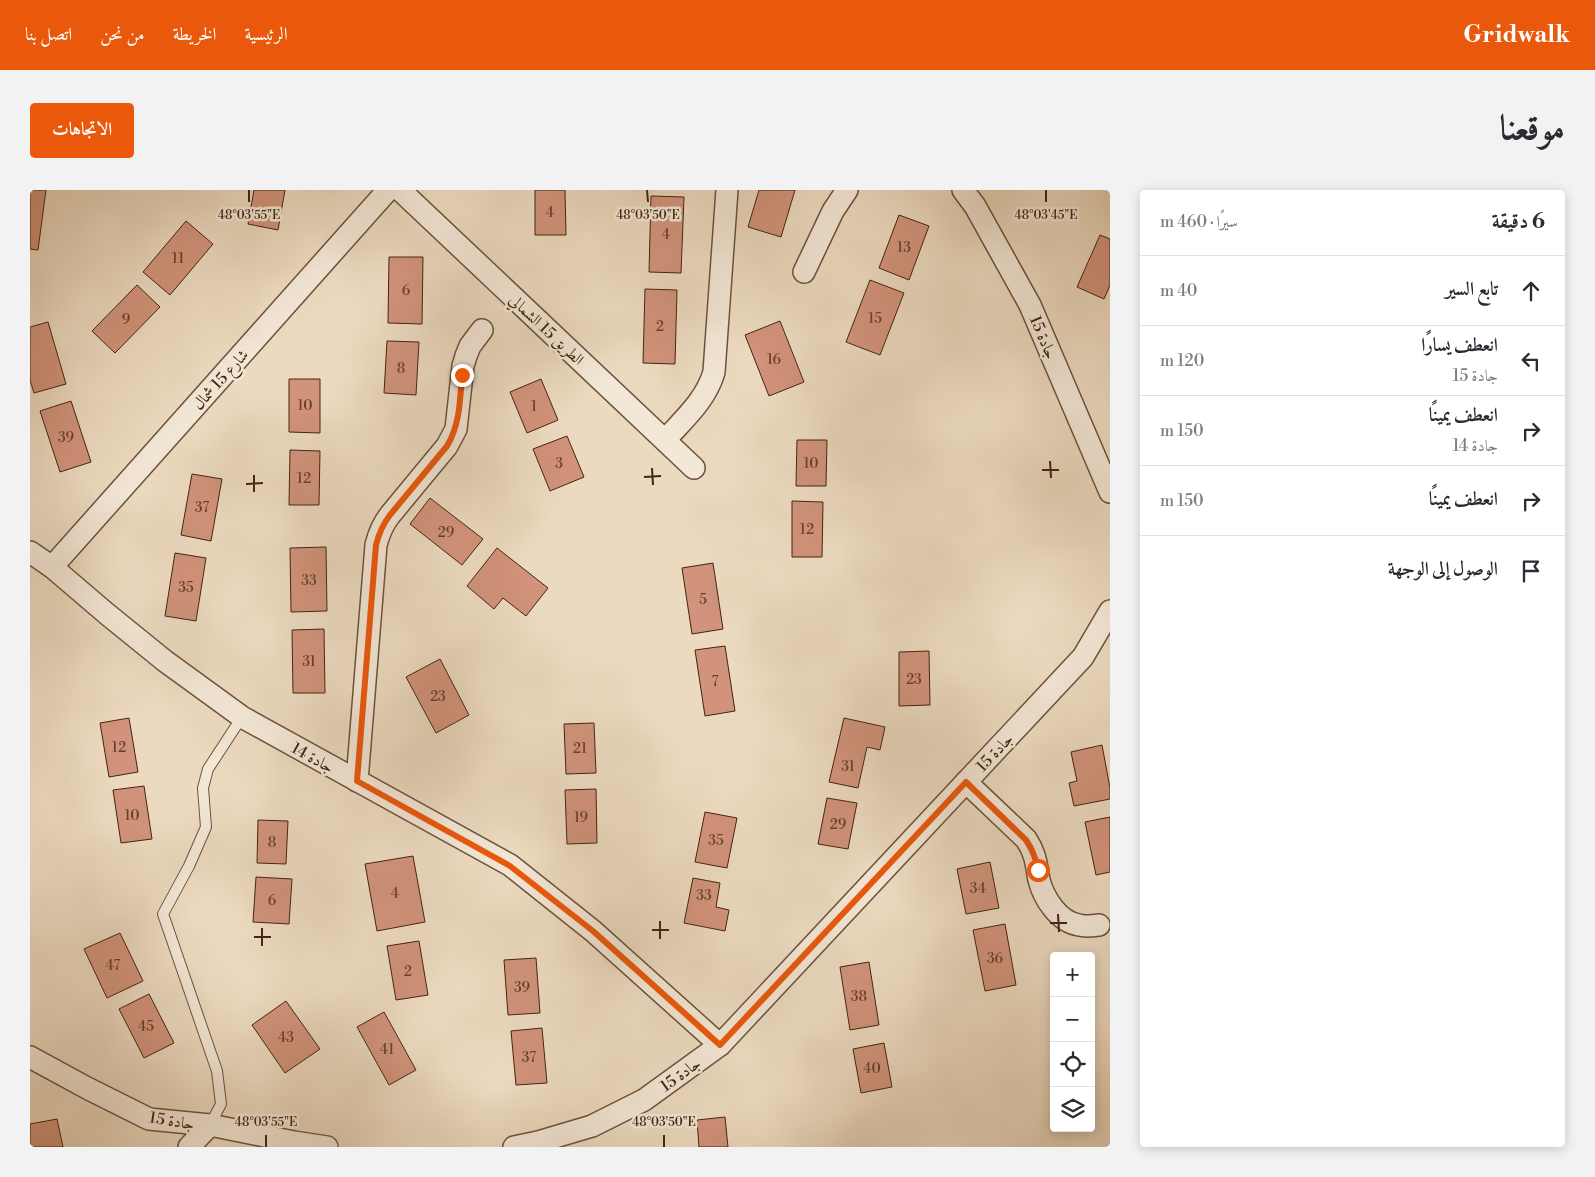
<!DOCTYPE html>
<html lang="ar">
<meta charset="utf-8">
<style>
:root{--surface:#fff;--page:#f2f2f3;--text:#2b2b33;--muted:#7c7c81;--line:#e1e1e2;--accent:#ea580c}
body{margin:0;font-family:"Libre Bodoni",Amiri,serif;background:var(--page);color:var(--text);direction:rtl}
.controls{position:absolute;right:15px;bottom:15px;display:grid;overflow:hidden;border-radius:5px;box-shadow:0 2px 12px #0003}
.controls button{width:45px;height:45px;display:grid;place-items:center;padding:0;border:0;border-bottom:1px solid var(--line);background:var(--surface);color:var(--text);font:25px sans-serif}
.stop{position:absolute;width:15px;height:15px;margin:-11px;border:4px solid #ea580c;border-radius:50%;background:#fff}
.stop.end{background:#ea580c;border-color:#fff;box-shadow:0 1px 5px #0008}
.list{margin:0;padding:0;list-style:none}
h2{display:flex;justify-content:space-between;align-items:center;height:65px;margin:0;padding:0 20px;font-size:21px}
h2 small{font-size:16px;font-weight:400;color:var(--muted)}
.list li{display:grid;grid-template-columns:32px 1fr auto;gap:15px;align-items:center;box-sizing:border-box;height:70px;padding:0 20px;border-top:1px solid var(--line)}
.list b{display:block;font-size:19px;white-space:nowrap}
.list p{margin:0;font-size:16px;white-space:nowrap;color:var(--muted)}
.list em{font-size:16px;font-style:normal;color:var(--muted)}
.icon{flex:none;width:28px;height:28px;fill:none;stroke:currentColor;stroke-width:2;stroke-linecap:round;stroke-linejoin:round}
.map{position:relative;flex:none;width:1080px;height:957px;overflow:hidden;direction:ltr;border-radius:5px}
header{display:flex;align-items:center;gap:30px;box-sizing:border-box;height:70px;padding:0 25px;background:var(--accent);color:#fff}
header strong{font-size:24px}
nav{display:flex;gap:28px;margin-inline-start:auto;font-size:18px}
.intro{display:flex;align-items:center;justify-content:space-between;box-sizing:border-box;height:120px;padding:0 30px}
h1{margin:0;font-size:35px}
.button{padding:12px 22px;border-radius:5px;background:var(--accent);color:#fff;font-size:18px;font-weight:700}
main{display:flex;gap:30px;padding:0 30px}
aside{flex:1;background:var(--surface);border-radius:5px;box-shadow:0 2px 12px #0003}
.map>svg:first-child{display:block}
.building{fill:#d1937b;stroke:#422410}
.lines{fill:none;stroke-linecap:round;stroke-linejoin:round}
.service-casing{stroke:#6c523c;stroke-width:12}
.minor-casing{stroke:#6c523c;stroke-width:24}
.service{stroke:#f3e7d6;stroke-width:10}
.minor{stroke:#f3e7d6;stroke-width:21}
.route{stroke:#ea580c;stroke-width:6}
.ticks{fill:none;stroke:#422410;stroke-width:2}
.labels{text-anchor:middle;stroke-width:5;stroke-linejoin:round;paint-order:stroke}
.number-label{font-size:14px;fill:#66402b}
.street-label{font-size:16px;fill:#422410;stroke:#f3e7d6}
.ticks-label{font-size:12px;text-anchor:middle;fill:#422410;stroke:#f3e7d6;stroke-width:5;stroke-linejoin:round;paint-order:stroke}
</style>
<header>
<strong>Gridwalk</strong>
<nav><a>الرئيسية</a><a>الخريطة</a><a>من نحن</a><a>اتصل بنا</a></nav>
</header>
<div class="intro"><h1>موقعنا</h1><a class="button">الاتجاهات</a></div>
<main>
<aside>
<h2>6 دقيقة<small>سيرًا · 460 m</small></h2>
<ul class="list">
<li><svg class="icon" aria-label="ahead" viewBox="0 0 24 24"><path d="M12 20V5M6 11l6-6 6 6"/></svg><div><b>تابع السير</b></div><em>40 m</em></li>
<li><svg class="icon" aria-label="left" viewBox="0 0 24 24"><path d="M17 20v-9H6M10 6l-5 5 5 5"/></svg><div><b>انعطف يسارًا</b><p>جادة 15</p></div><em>120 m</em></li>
<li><svg class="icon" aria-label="right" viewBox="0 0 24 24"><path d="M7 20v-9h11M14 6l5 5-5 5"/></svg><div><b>انعطف يمينًا</b><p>جادة 14</p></div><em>150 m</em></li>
<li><svg class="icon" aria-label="right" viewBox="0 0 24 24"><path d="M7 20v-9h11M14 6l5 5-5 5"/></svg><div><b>انعطف يمينًا</b></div><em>150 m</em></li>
<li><svg class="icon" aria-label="arrive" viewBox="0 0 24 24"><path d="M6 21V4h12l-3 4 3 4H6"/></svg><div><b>الوصول إلى الوجهة</b></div></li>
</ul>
</aside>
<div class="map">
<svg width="1080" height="957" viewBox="0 0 1080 957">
<rect width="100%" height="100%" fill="#ecdac0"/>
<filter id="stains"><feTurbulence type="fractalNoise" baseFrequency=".004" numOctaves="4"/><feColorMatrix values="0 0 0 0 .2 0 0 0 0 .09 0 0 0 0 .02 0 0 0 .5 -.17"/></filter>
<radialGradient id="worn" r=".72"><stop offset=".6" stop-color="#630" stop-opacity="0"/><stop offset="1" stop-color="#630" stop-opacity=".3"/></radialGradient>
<g class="building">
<path d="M0,0h16l-8,60 -8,-1z"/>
<path d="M224,0h31l-7,40 -30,-6z"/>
<path d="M505,0h30l1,45h-31z"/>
<path d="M729,0h36l-14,47 -33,-10z"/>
<path d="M621,6l33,1 -3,76 -32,-1z"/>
<path d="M869,25l30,11 -20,54 -30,-12z"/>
<path d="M156,31l27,23 -43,51 -27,-23z"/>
<path d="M1070,45l10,4v46l-6,14 -27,-12z"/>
<path d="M359,67h34l-1,67 -34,-1z"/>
<path d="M840,90l34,13 -24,62 -34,-13z"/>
<path d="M107,95l23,22 -45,46 -23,-22z"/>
<path d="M615,99l32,1 -2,74 -32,-1z"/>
<path d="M750,131l24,61 -35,14 -24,-61z"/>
<path d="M18,132l18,62 -32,9 -4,-13v-53z"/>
<path d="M357,151l32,1 -3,53 -32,-2z"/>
<path d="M259,189h31v54l-31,-1z"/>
<path d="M511,189l17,41 -31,13 -17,-41z"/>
<path d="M41,211l20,61 -31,10 -20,-61z"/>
<path d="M537,246l17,41 -34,14 -17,-42z"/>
<path d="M767,250h30l-1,46h-30z"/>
<path d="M260,260l30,1 -1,54h-30z"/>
<path d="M162,284l30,5 -11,62 -30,-6z"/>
<path d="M400,308l53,41 -21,26 -52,-41z"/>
<path d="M762,311l31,1 -1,55h-30z"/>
<path d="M296,357l1,64 -36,1 -1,-64z"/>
<path d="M467,358l51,40 -22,28 -23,-18 -9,11 -27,-23z"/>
<path d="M145,363l31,5 -10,63 -31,-5z"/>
<path d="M683,373l10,66 -31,5 -10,-66z"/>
<path d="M294,439l1,64h-32l-1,-63z"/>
<path d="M695,456l10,65 -30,5 -10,-66z"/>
<path d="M899,461l1,54 -31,1v-54z"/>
<path d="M410,469l29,56 -33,18 -30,-56z"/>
<path d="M99,528l9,54 -29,5 -9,-54z"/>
<path d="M814,528l41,9 -5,23 -13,-3 -9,41 -29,-6z"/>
<path d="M564,533l2,50 -30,1 -2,-50z"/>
<path d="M1072,555l8,43v11l-36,7 -5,-23 8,-2 -6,-29z"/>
<path d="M114,596l8,53 -31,4 -8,-53z"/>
<path d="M566,599l1,54 -30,1 -2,-54z"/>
<path d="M797,608l30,5 -9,46 -30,-5z"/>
<path d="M675,622l32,6 -10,50 -32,-6z"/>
<path d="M1080,627v55l-14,3 -11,-53z"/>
<path d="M228,630l30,1 -2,43 -29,-1z"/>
<path d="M383,666l12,66 -48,9 -12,-67z"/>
<path d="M960,672l9,46 -33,6 -9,-45z"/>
<path d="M226,687l36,2 -3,45 -36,-2z"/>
<path d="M663,688l27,5 -4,24 13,3 -4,21 -41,-8z"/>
<path d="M975,734l11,61 -31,6 -12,-61z"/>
<path d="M90,743l23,48 -36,17 -23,-49z"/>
<path d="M389,751l9,54 -32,5 -9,-54z"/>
<path d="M506,768l4,55 -32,2 -4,-55z"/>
<path d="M839,772l10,63 -29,5 -10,-63z"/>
<path d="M119,804l25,49 -30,15 -25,-49z"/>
<path d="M256,811l34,48 -35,24 -33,-48z"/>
<path d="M354,822l32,58 -27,15 -32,-58z"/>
<path d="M512,838l5,55 -31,2 -5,-54z"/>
<path d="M854,853l8,44 -31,6 -8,-44z"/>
<path d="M695,927l3,30h-29l-2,-27z"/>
<path d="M27,929l6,28h-33v-23z"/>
</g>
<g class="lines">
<g class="service-casing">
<path id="service" d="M180,935l11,-21 -4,-33 -54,-157 26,-48 17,-39 -3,-39 5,-19 34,-52"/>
</g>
<g class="minor-casing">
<g id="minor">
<path d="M370,0l294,278"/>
<path d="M933,0l12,16 55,99 80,187"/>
<path d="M774,82l29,-61 14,-21"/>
<path d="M635,250c19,-21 41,-40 49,-68l13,-182"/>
<path d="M0,362l22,15 55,47 58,47 77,56 268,148 83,66 127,114"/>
<path d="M22,377l336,-377"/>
<path d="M327,591l19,-236c3,-12 7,-21 14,-30l57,-69 9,-17 7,-63 3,-10 4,-10 12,-16"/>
<path d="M936,592l60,57c10,15 10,25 13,41 5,19 20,42 40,45 7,2 13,1 20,0"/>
<path d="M0,867l57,31 62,31 61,6 84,17 33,5"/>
<path d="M159,957l21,-22"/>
<path d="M484,957l24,-5 54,-16 52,-26 76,-55 363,-388 27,-46"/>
</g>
</g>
<use href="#service" class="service"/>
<use href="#minor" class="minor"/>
</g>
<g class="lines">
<path class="route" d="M432,185c-2,26 -2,49 -15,71l-57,69c-7,9 -11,18 -14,30l-19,236 153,85 83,65 127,114 246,-263 60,58c6,9 10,18 12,30"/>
</g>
<path class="ticks" d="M219,0v12M617,0l1,12M1016,0v12M1020,271l1,17M622,278l1,17M1012,280h17M224,285v17M614,287l17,-1M216,294l17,-1M1028,724l1,18M630,731v18M1020,733h17M232,738v18M622,740h17M224,747h17M236,945v12M634,945v12"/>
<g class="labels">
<g class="number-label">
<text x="520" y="27">4</text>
<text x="636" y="49">4</text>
<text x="874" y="62">13</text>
<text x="148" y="73">11</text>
<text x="376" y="105">6</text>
<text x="845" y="133">15</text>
<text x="96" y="134">9</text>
<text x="630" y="141">2</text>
<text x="744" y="174">16</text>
<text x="371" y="183">8</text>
<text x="275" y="220">10</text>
<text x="504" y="221">1</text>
<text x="36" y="252">39</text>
<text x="529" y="278">3</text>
<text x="781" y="278">10</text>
<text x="274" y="293">12</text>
<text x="172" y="322">37</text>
<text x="777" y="344">12</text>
<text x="416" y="347">29</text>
<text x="279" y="395">33</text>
<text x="156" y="402">35</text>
<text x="673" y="414">5</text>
<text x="279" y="476">31</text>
<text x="884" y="494">23</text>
<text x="685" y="496">7</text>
<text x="408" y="511">23</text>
<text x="89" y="562">12</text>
<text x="550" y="563">21</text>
<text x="818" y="581">31</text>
<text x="102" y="630">10</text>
<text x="551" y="632">19</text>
<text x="808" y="639">29</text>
<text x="686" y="655">35</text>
<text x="242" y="657">8</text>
<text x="948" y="703">34</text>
<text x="365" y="708">4</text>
<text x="674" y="710">33</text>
<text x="242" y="715">6</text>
<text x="965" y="773">36</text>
<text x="83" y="780">47</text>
<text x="378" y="786">2</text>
<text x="492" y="802">39</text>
<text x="829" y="811">38</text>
<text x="116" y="841">45</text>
<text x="256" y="852">43</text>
<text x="357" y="864">41</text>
<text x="499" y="872">37</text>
<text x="842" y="883">40</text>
</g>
<g class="street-label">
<text transform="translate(517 139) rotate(43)" y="6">الطريق 15 الشمالي</text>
<text transform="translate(1014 147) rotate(67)" y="6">جادة 15</text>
<text transform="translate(190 189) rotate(-48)" y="6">شارع 15 شمال</text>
<text transform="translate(964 562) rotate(-47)" y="6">جادة 15</text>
<text transform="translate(283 567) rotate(29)" y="6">جادة 14</text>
<text transform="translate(650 884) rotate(-36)" y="6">جادة 15</text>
<text transform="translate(142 930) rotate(9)" y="6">جادة 15</text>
</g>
</g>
<g class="ticks-label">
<text x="219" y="29">48°03'55"E</text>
<text x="618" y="29">48°03'50"E</text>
<text x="1016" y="29">48°03'45"E</text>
<text x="236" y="936">48°03'55"E</text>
<text x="634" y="936">48°03'50"E</text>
</g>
<rect width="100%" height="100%" filter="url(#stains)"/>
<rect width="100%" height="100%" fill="url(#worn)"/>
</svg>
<div class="controls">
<button>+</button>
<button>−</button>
<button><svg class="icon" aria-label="locate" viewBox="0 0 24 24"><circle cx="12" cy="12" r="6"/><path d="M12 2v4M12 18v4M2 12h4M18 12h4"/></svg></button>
<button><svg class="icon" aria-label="layers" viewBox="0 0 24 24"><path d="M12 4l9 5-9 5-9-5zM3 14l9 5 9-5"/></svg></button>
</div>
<div class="stop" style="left:1008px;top:680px"></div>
<div class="stop end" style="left:432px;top:185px"></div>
</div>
</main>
